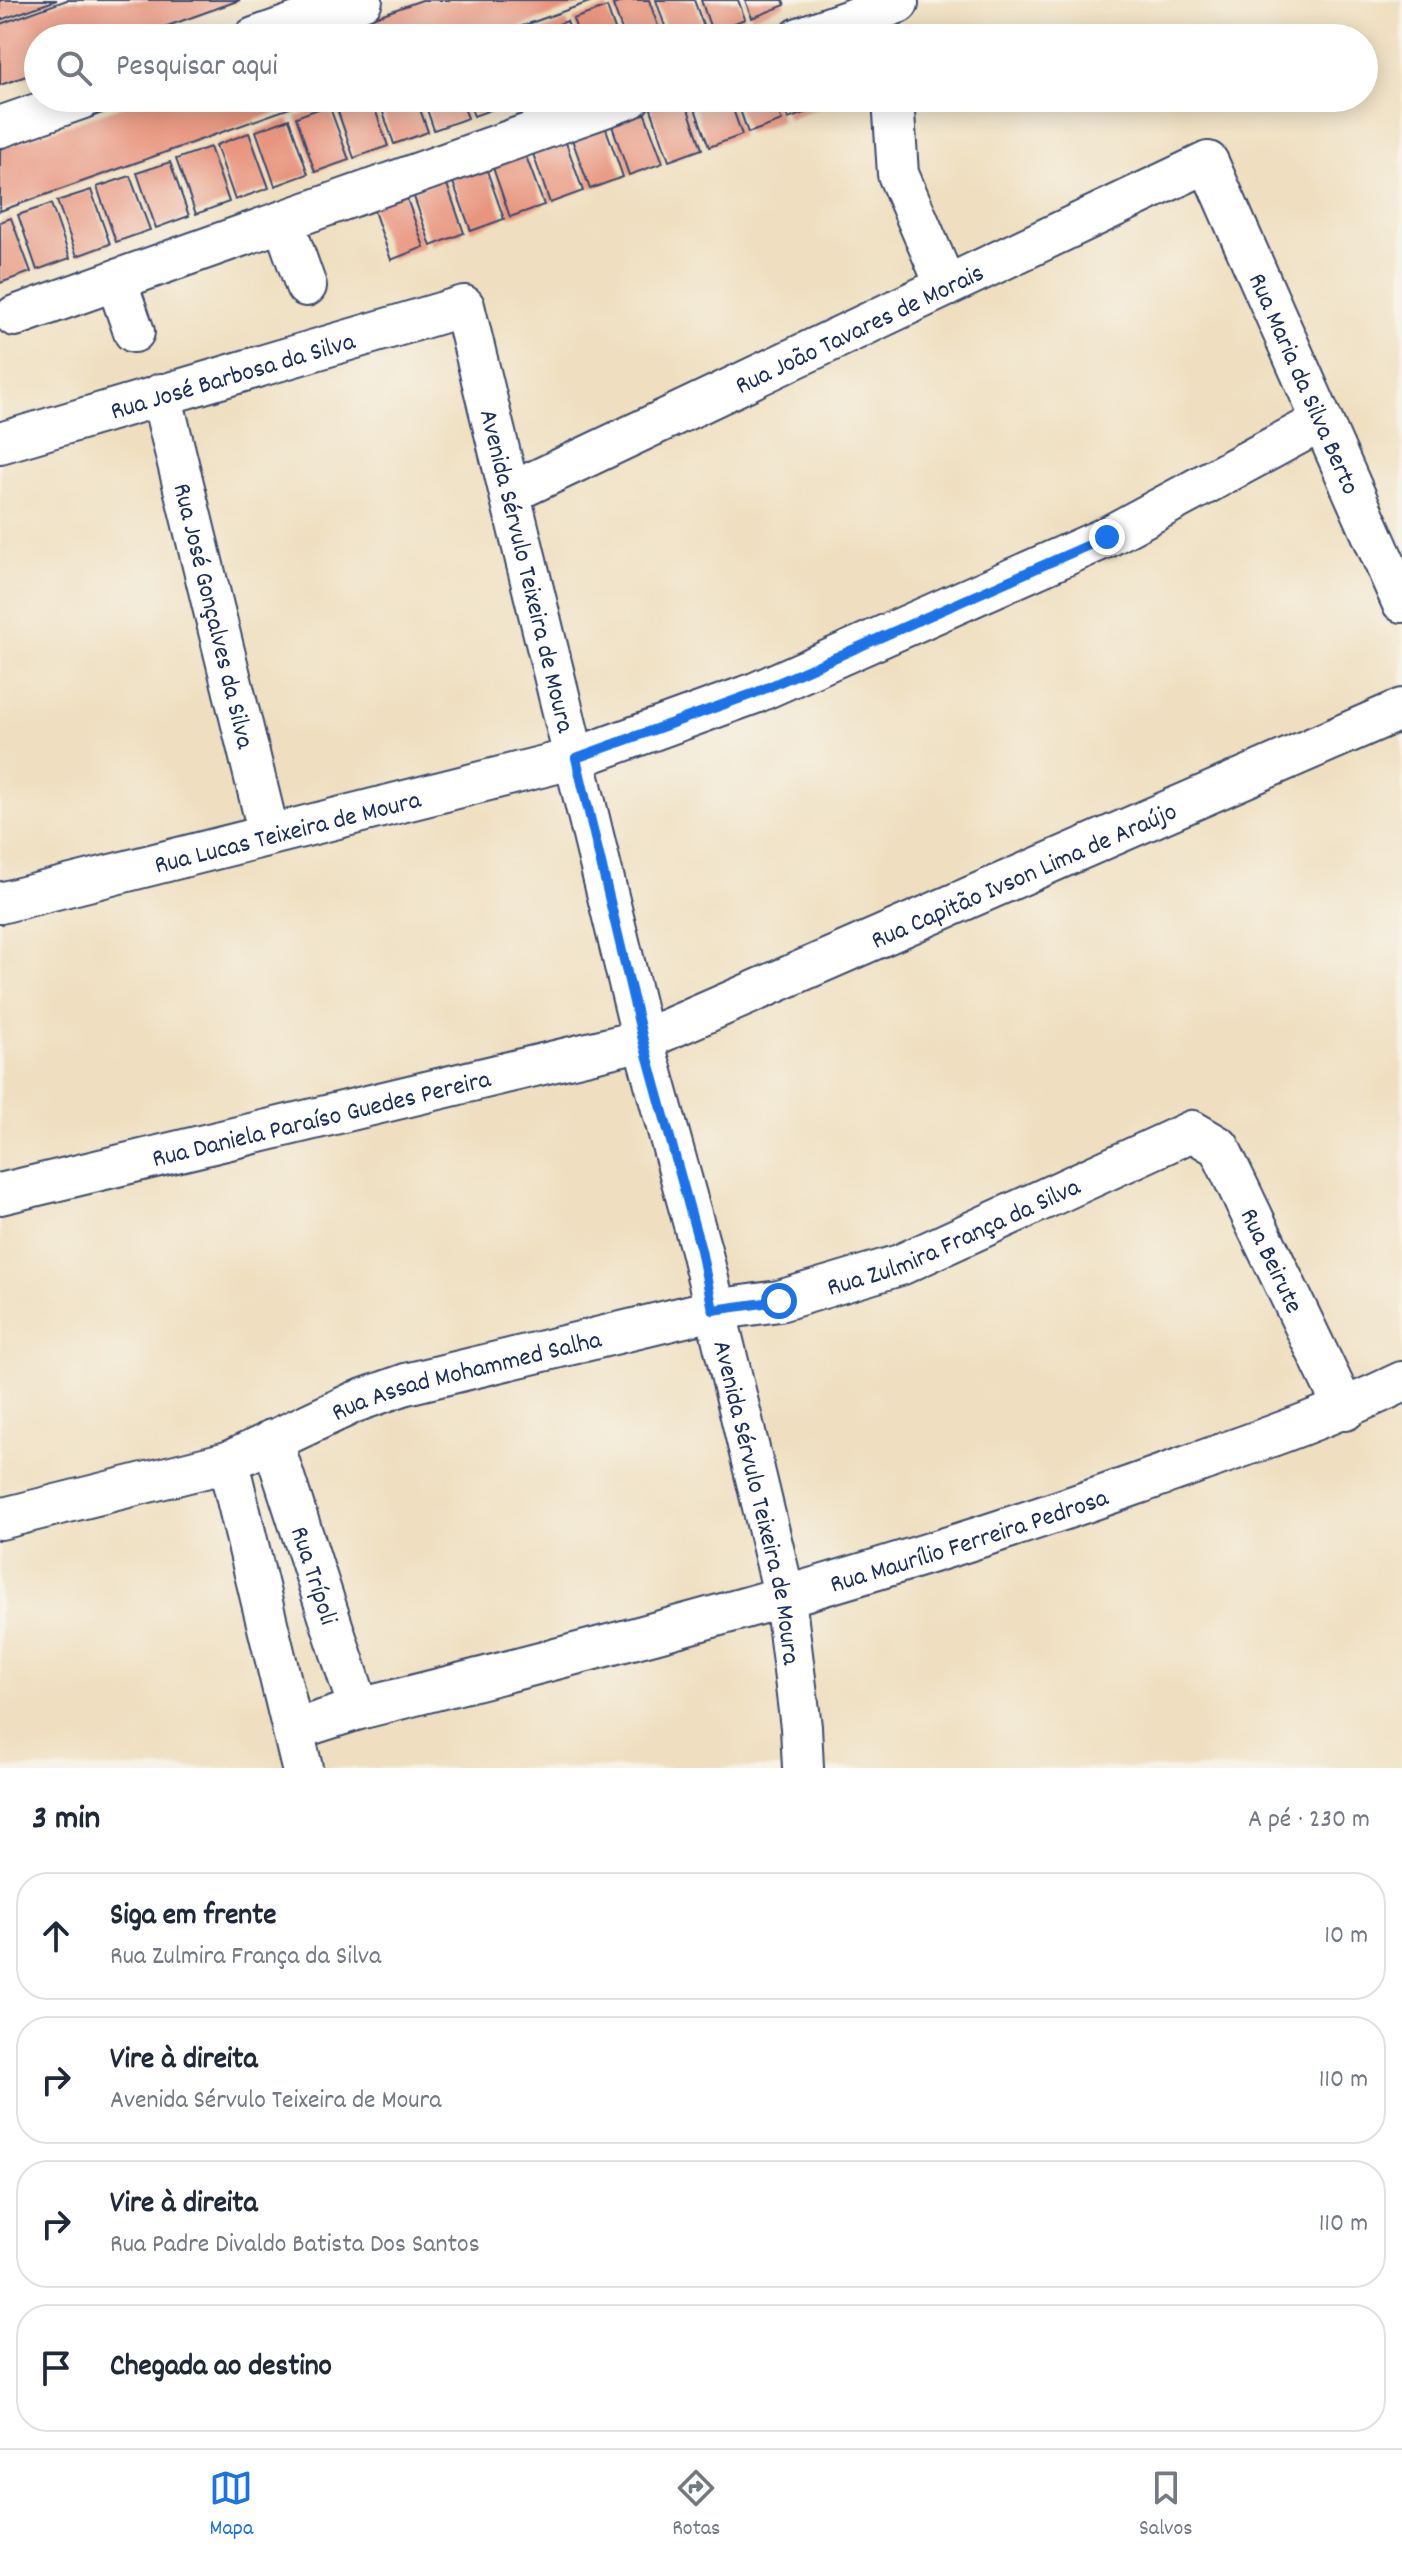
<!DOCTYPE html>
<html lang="pt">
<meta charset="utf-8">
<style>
:root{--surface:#fff;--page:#f6f6f7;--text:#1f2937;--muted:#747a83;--line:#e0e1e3;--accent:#1a73e8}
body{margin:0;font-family:Dekko,sans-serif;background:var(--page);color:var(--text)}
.stop{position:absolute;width:24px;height:24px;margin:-18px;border:6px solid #1a73e8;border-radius:50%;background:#fff}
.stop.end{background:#1a73e8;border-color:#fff;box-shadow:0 2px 8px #0008}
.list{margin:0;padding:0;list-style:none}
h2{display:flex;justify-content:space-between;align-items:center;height:104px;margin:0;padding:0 32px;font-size:34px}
h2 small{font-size:26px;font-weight:400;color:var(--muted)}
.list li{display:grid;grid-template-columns:52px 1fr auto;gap:24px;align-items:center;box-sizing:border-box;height:128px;margin:0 16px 16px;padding:0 16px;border:2px solid var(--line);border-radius:32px}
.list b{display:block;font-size:30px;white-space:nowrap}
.list p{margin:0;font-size:26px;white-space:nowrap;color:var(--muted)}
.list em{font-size:26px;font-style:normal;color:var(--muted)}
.icon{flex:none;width:44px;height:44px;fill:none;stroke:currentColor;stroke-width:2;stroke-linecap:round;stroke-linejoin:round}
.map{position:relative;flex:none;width:1402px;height:1768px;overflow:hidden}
.search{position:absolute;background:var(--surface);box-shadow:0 4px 20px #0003;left:24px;right:24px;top:24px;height:88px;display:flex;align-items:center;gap:20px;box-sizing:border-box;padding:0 28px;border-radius:44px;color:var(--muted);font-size:30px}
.sheet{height:680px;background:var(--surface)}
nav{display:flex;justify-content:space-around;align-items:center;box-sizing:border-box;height:112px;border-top:2px solid var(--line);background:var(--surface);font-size:22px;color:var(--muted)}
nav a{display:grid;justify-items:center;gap:4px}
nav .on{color:var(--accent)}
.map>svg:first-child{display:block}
.building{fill:#e8957f}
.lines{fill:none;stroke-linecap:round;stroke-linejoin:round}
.street-casing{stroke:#3b496d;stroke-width:44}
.street{stroke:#fff;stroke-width:40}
.route{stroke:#1a73e8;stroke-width:10}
.labels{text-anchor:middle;stroke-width:7;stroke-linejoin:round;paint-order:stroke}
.street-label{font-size:26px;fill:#1b2f5e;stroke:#f7f3e8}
</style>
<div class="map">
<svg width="1402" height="1768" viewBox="0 0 1402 1768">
<rect width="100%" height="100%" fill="#f7f3e8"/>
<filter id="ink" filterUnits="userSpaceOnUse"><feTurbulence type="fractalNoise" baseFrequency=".0125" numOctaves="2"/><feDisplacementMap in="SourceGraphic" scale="16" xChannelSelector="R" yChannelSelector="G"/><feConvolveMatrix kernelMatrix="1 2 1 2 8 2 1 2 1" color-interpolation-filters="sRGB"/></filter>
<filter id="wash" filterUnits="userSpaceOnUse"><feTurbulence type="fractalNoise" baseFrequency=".006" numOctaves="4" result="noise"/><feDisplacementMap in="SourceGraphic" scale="32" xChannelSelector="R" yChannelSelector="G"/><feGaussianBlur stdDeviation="1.8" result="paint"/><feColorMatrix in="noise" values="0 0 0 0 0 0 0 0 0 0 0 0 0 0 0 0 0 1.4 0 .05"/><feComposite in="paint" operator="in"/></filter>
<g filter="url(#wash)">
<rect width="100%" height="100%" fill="#efdfc0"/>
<g id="blocks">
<g class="building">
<path d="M0,0h57l-57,20z"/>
<path d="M67,0h173l-106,38h-96v34l-38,13v-61z"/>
<path d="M422,0h173l-106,38h-173z"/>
<path d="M627,0h22l13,38h-37l-12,-33z"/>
<path d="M656,0h38l12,33 -13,5h-24z"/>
<path d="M701,0h37l7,19 -33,13z"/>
<path d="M745,0h38l2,5 -33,13z"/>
<path d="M607,7l11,31h-38l-7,-19z"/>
<path d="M567,21l6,17h-38l-1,-5z"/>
<path d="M145,98h173l-318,113v-62z"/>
<path d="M349,98h22l17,48 -34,12 -19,-55z"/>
<path d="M378,98h38l12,34 -34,12z"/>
<path d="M423,98h37l8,20 -34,12z"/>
<path d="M467,98h38l2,6 -33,12z"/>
<path d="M673,98h11l18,51 -33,12 -19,-55z"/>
<path d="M691,98h38l13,37 -33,12z"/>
<path d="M736,98h37l9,23 -34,12z"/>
<path d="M781,98h37l3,9 -33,12z"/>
<path d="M329,105l20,55 -34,12 -19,-55z"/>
<path d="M643,109l20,54 -34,12 -19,-55z"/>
<path d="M289,119l19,55 -33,12 -19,-55z"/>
<path d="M604,123l19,54 -33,12 -20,-55z"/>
<path d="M249,133l20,55 -34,12 -19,-55z"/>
<path d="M564,137l19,54 -33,12 -19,-55z"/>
<path d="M210,147l19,55 -33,12 -20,-55z"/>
<path d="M524,151l20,54 -34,12 -19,-55z"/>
<path d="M170,162l19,54 -33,12 -19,-55z"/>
<path d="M485,165l19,54 -33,12 -20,-54z"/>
<path d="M130,176l20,54 -34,12 -19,-55z"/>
<path d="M445,179l19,54 -33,13 -19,-55z"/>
<path d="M91,190l19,54 -33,12 -20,-55z"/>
<path d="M405,193l19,54 -33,13 -19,-55z"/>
<path d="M51,204l19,54 -33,12 -19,-55z"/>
<path d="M11,218l20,54 -31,11v-61z"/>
</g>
</g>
</g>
<g filter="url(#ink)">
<use href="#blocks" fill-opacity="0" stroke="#3b496d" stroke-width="2"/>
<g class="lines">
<g class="street-casing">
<g id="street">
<path d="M254,38l108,-38"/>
<path d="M799,38l99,-35"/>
<path d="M893,98l5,76 48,112"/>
<path d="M0,127l83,-29"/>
<path d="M283,221l23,65"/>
<path d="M116,280l18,52"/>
<path d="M15,316l615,-218"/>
<path id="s1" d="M161,394l108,441"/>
<path id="s2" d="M0,443l464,-137 179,734 58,210 84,348 16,129 2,41"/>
<path id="s3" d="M510,493l698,-331 194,440"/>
<path id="s4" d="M0,903l576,-145 179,-65 352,-156 215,-116"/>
<path id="s5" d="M0,1194l643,-154 759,-331"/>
<path id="s6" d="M272,1440l87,269"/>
<path d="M228,1462l74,306"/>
<path id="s7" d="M0,1519l228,-57 127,-60 51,-18 307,-74 66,-9 121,-36 292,-134 27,16 126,263"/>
<path id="s8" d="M293,1730l66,-21c262,-65 523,-134 778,-225 89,-32 180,-61 265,-102"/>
</g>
</g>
<use href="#street" class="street"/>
</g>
</g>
<g class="lines" filter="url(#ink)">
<path class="route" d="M779,1301l-66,9 -12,-60 -58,-210 -67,-282 179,-65 352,-156"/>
</g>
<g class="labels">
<g class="street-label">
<text dy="9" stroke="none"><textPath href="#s3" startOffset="386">Rua João Tavares de Morais</textPath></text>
<text dy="9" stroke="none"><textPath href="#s2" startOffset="242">Rua José Barbosa da Silva</textPath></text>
<text dy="9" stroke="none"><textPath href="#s3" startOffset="1014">Rua Maria da Silva Berto</textPath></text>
<text dy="9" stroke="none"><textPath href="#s2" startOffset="756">Avenida Sérvulo Teixeira de Moura</textPath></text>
<text dy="9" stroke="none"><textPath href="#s1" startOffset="228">Rua José Gonçalves da Silva</textPath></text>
<text dy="9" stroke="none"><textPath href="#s4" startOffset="296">Rua Lucas Teixeira de Moura</textPath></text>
<text dy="9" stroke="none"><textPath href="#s5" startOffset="1076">Rua Capitão Ivson Lima de Araújo</textPath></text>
<text dy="9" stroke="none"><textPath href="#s5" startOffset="330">Rua Daniela Paraíso Guedes Pereira</textPath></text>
<text dy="9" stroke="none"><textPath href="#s7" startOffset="998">Rua Zulmira França da Silva</textPath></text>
<text dy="9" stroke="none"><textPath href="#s7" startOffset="1416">Rua Beirute</textPath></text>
<text dy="9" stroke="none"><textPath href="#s7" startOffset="490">Rua Assad Mohammed Salha</textPath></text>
<text dy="9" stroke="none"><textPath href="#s2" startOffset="1716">Avenida Sérvulo Teixeira de Moura</textPath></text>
<text dy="9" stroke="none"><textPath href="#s8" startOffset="702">Rua Maurílio Ferreira Pedrosa</textPath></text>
<text dy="9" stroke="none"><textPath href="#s6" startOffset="142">Rua Trípoli</textPath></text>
</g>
</g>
</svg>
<div class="stop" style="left:779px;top:1301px"></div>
<div class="stop end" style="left:1107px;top:537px"></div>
<div class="search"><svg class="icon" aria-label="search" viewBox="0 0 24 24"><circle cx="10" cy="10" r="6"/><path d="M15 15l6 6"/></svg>Pesquisar aqui</div>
</div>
<section class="sheet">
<h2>3 min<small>A pé · 230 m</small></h2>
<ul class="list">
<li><svg class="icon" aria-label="ahead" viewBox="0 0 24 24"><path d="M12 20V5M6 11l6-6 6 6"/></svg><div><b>Siga em frente</b><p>Rua Zulmira França da Silva</p></div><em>10 m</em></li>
<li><svg class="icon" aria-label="right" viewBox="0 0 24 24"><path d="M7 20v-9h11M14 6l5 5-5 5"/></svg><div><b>Vire à direita</b><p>Avenida Sérvulo Teixeira de Moura</p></div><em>110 m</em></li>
<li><svg class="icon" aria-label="right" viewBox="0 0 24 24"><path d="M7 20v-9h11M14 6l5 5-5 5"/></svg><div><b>Vire à direita</b><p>Rua Padre Divaldo Batista Dos Santos</p></div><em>110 m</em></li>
<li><svg class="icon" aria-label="arrive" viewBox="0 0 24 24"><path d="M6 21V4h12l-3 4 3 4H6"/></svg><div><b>Chegada ao destino</b></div></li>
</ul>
</section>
<nav>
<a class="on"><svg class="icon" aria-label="map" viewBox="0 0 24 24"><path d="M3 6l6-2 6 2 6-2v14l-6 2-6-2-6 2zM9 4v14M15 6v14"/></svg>Mapa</a>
<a><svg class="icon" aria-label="directions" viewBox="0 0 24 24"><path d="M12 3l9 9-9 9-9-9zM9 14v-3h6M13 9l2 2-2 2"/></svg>Rotas</a>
<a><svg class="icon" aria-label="saved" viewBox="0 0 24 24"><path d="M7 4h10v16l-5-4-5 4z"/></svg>Salvos</a>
</nav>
